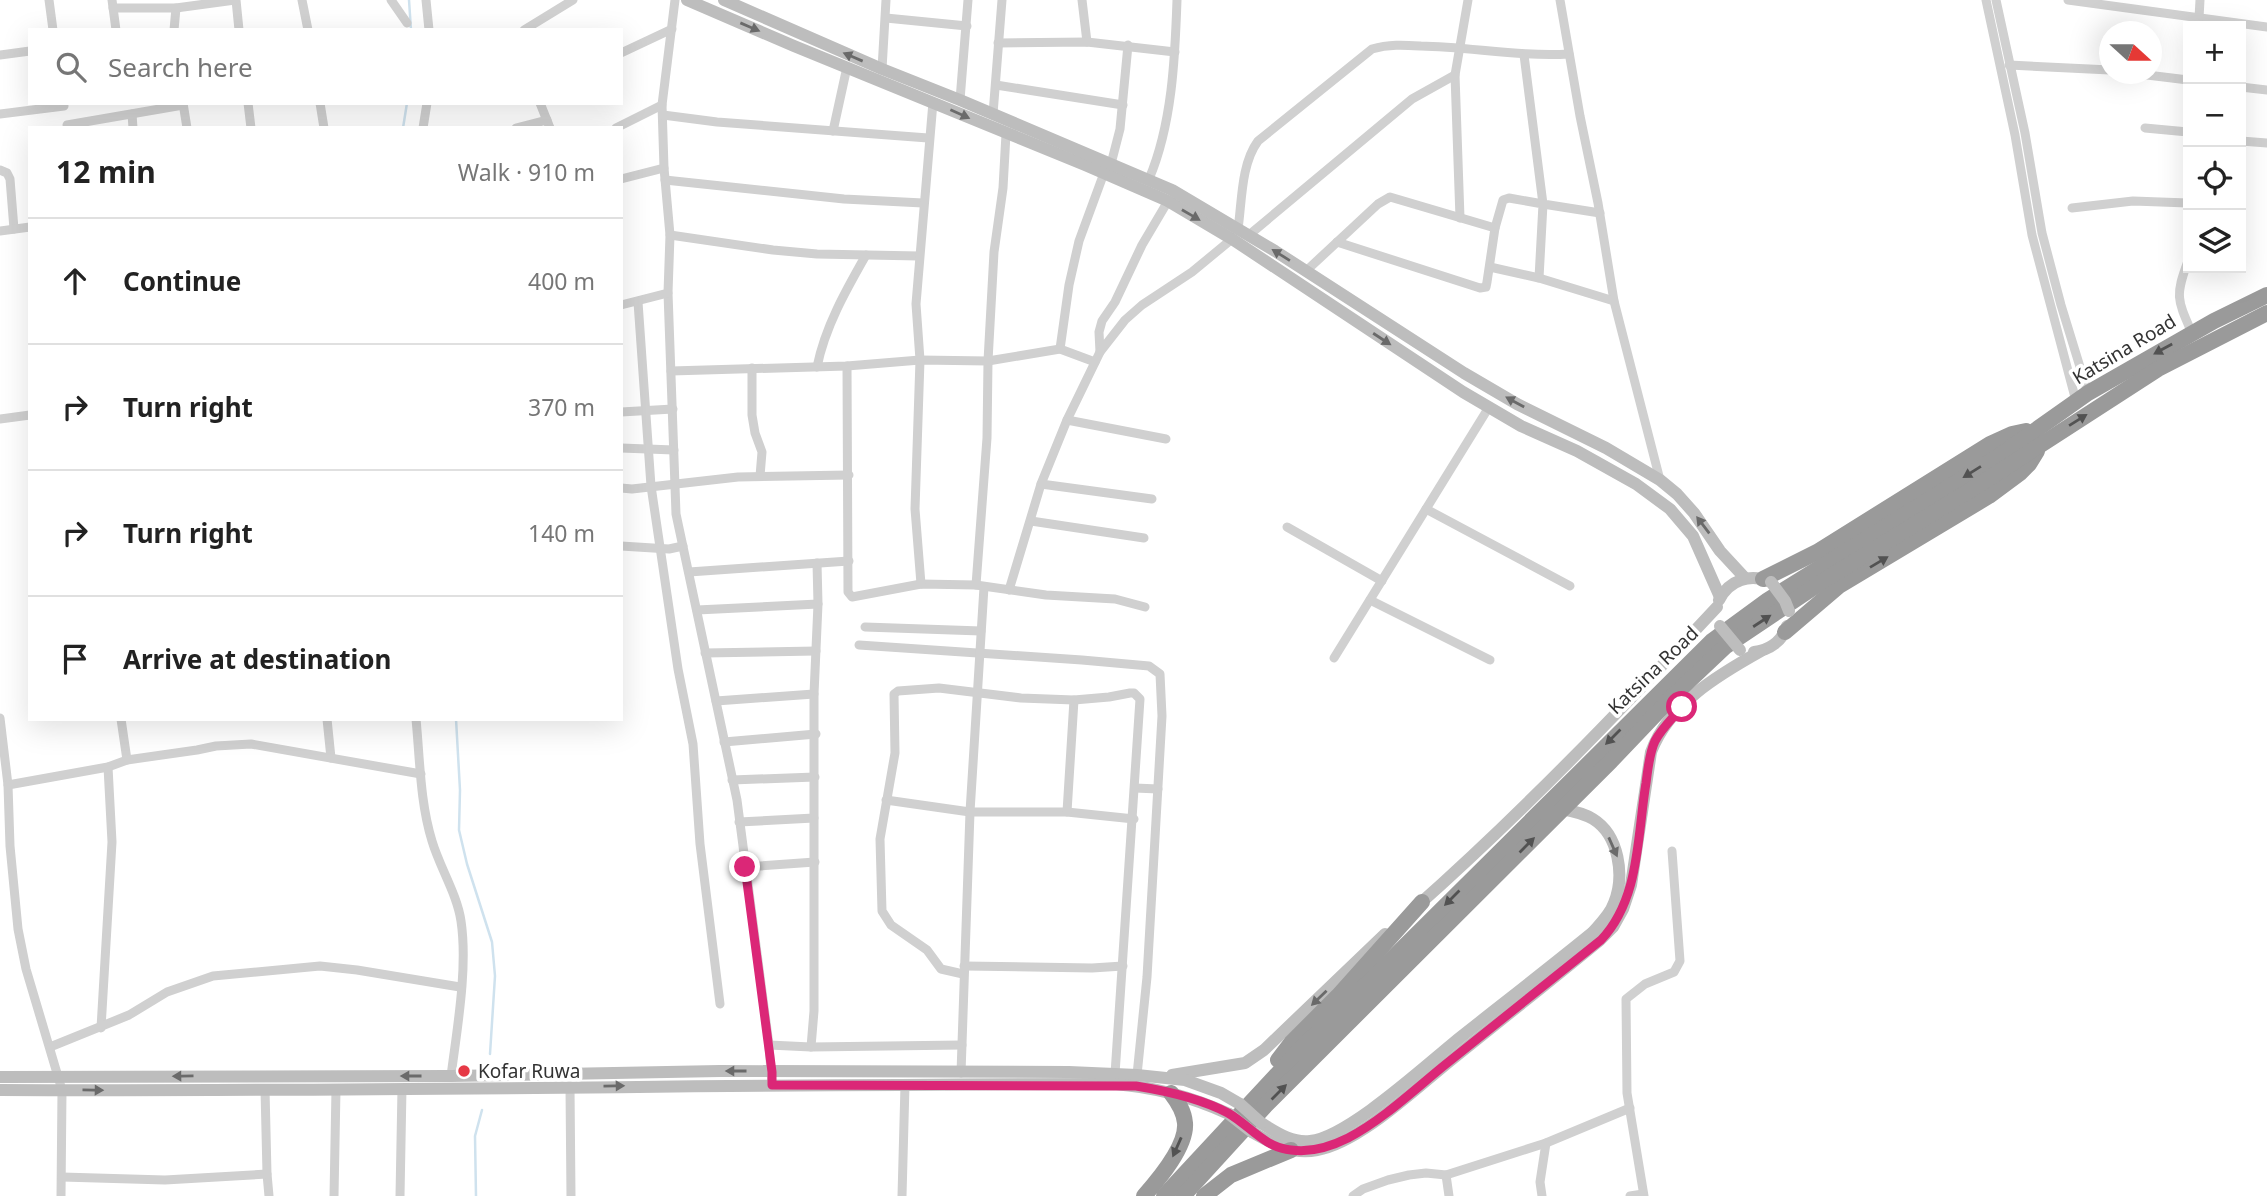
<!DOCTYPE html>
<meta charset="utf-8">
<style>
:root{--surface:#fff;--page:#f6f6f6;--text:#222;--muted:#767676;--line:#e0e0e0}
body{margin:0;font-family:"Noto Sans",sans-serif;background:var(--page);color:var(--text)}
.controls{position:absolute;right:21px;top:21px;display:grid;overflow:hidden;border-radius:0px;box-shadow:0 7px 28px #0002}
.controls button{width:63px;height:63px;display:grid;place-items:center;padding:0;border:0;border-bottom:2px solid var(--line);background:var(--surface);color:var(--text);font:35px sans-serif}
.compass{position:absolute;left:2099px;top:21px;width:63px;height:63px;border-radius:50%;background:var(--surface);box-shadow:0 7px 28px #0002;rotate:111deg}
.stop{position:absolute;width:21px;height:21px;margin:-16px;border:5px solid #db2777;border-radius:50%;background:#fff}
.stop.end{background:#db2777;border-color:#fff;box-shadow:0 2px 7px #0008}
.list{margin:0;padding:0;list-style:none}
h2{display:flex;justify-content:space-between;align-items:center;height:91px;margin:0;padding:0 28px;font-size:30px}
h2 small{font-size:23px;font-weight:400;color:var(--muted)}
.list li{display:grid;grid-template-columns:46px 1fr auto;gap:21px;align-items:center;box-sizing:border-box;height:126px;padding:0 28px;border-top:2px solid var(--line)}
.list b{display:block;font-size:26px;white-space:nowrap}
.list em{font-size:23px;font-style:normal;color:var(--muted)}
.icon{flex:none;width:38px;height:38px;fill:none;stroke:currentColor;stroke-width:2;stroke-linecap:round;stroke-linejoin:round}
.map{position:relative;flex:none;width:2267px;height:1196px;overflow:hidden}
.search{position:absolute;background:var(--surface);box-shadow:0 7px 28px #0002;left:28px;top:28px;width:595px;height:77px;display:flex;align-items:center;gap:18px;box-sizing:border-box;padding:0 24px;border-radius:0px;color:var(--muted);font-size:26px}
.panel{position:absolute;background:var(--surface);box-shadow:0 7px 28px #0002;left:28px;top:126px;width:595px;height:595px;border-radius:0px}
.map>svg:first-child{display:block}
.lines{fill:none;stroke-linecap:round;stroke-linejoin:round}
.stream{stroke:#cfe2ee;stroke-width:2.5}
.street{stroke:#d0d0d0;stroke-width:9}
.secondary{stroke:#bdbdbd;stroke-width:12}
.highway{stroke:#9a9a9a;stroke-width:16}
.secondary-bridge{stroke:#bdbdbd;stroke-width:12}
.oneway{fill:#6a6a6a}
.oneway2{fill:#525252}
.route{stroke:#db2777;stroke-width:9}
.poi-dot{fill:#e63946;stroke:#fff;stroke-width:2.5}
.labels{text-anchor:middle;stroke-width:7;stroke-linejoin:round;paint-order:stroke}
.street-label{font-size:19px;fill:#333;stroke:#fff}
.poi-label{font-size:19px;fill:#333;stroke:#fff;text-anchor:start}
</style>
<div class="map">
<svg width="2267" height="1196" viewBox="0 0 2267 1196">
<rect width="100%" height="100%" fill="#fff"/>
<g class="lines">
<g class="stream">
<path d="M409,0l2,30"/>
<path d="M403,128l4,-25"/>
<path d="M456,719l4,71 -1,40 8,34 25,78 3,34 -5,78"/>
<path d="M476,1196l-1,-60 7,-26"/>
</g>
<g class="street">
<path d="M49,0l4,30"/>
<path d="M112,0l4,30"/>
<path d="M236,0l3,30"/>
<path d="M302,0l6,30"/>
<path d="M391,0l16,23"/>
<path d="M426,0l3,30"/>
<path d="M675,0l-13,105 2,63 6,67 -2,58 8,221 61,286 32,245 3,40"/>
<path d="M1082,0l5,42"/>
<path d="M1560,0l20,116 18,87 16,98 46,179"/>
<path d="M1986,0l29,135 17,100 44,166"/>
<path d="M1996,0l29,133 17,100 19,72 27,88"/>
<path d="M2068,0l199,27"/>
<path d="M113,8h63l59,-8"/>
<path d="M886,18l81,8"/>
<path d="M2199,18l1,-18"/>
<path d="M174,30l2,-22"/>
<path d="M524,30l49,-30"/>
<path d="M998,43l89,-1 88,10"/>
<path d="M621,53l51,-24"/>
<path d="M0,55l30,-4"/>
<path d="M1524,55l19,149 57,9"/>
<path d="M2009,65l101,5"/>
<path d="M882,69l4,-69"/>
<path d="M2139,74l49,6"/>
<path d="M996,85l127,20"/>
<path d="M2241,87l26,3"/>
<path d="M960,100l8,-100"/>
<path d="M183,103l4,25"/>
<path d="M248,103l3,25"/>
<path d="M320,103l4,25"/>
<path d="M540,103l10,25"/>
<path d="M0,114l64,-8"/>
<path d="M132,114l1,14"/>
<path d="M993,114l9,-114"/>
<path d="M663,115l54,7 211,16"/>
<path d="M67,125l116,-20"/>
<path d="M423,128l4,-25"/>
<path d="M516,128l31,-8"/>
<path d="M616,128l46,-23"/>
<path d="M2145,128l43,4"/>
<path d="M833,131l14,-64"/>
<path d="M2241,141l26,2"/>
<path d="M1111,164l9,-35 8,-84"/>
<path d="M0,170l7,3 3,6 4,50"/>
<path d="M621,179l43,-11"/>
<path d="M1149,179c23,-54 26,-120 28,-179"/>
<path d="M665,180l179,19 79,4"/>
<path d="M2072,208l61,-7 55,2"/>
<path d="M1460,218l-5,-143 13,-75"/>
<path d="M1238,229c4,-28 3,-65 20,-88l114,-92c17,-5 32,-4 49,-3 50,1 99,11 148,8"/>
<path d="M0,231l30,-4"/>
<path d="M670,235l103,15 44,4 102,2"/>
<path d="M1249,235l163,-136 43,-24"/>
<path d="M1337,242l143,46 6,-1 1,-5 8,-54 8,-28 6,-2 34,6 -4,74"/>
<path d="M2188,261c-13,35 -11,38 4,72"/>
<path d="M1490,267l49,11 75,23"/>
<path d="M1306,271l72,-67 12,-7 105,31"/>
<path d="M638,302l13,184 27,183 15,75 7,100 20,160"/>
<path d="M621,305l47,-12"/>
<path d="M1060,349l9,-64 10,-44 25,-68"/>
<path d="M1100,352l-1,-20 3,-11 13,-19 27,-57 26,-44"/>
<path d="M847,366l1,226 4,5 69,-13 55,1 70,10 69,4 30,8"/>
<path d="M817,367c8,-40 29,-77 49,-112"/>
<path d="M752,368v47l3,18 7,19 -2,24"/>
<path d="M671,371l176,-5 73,-6 68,1 72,-12 35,13"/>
<path d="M621,412l52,-3"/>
<path d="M0,419l30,-4"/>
<path d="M1067,420l99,19"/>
<path d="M621,448l53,2"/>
<path d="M1041,484l111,15"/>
<path d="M621,488l11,1 106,-12 111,-2"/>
<path d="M1426,509l144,77"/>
<path d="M1031,521l113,17"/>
<path d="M1287,527l95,54"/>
<path d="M621,546l48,3 14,-3"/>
<path d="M689,572l160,-11"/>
<path d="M921,584l-6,-75 5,-149 -4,-56 17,-202"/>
<path d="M976,585l11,-147 1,-77 6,-109 9,-64 3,-54"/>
<path d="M1009,590l32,-106 26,-64 33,-68 25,-32 17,-15 50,-33 40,-33"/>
<path d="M1370,600l120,60"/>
<path d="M697,610l121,-6"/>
<path d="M865,627l116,4"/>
<path d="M859,645l223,15 67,6 11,8 2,42 -15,261 -10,98"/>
<path d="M705,653l111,-2"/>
<path d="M1334,658l155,-251"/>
<path d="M716,701l98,-7"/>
<path d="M0,718l8,67 2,61 8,83 8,40 36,121 -1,106"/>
<path d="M121,719l6,41"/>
<path d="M327,719l4,39"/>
<path d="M416,719c4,41 4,83 16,122 8,27 25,53 29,80 7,47 -4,108 -10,155"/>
<path d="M724,742l92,-8"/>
<path d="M732,780l83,-3"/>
<path d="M8,785l100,-18 19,-7 70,-10 19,-4 35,-2 170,30"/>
<path d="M1135,788l23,1"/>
<path d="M886,800l84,12h97l67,7"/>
<path d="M1067,812l7,-112"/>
<path d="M739,822l75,-4"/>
<path d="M745,867l70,-5"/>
<path d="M964,966l128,2 31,-2"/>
<path d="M963,974l-22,-5 -14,-19 -36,-25 -9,-14 -2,-72 15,-86 -1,-59 4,-3 41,-3 82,10 53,2 35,-3 21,-4h4l6,6 -25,375"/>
<path d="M101,1028l11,-186 -4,-75"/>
<path d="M769,1045l42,2 151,-2"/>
<path d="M50,1047l79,-32 38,-23 46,-16 107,-10 37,4 103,17"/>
<path d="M811,1047l3,-36v-317l4,-90 -1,-41"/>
<path d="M961,1073l9,-261 14,-225"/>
<path d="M570,1087l1,109"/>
<path d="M265,1089l2,85 2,22"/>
<path d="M1446,1175l3,21"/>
<path d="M62,1177l103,3 102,-6"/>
<path d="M334,1196l2,-107"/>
<path d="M400,1196l2,-108"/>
<path d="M902,1196l3,-111"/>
<path d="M1353,1196l10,-7 25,-9 21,-5 17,-2 20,2 100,-32 84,-35"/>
<path d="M1542,1196l-2,-14 6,-39"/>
<path d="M1630,1196l13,-2"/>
<path d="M1644,1196l-17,-103 -1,-94 19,-15 29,-12 6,-11 -8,-110"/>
</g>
<g class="secondary">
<path d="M687,0l107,46 291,119 83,36 64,38 231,153 58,34 56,25 59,33 34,25 23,27 27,61"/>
<path d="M724,0l158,69 78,31 212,90 103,61 189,122 53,31 89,44 54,32 17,14 17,19 26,38 25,27"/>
<path d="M1719,600c10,-20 31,-27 52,-18"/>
<path d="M1754,652c16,-2 28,-11 33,-26"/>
<path d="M1415,908c106,-94 205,-197 302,-301"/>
<path d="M1172,1075l73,-12 19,-13 121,-116"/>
<path d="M0,1077l451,-1 269,-5 349,1 68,3 48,5 36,13 19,11"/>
<path d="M0,1090c371,2 743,-6 1114,-6 41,3 78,13 115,30"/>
<path d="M1261,1123c15,9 30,20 49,18 39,-4 119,-79 152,-105 43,-34 87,-68 130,-103 8,-9 18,-18 22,-30 11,-27 5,-68 -21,-84 -10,-6 -20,-8 -31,-10"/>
<path d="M1252,1132c21,12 40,23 65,18 41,-7 96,-59 128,-85 52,-42 104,-83 155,-125l13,-13 10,-18 8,-24 20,-133c18,-48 67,-77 110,-101"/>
</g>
<g class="highway">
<path d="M1763,579l54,-27 173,-108 22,-10 14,-3"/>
<path d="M1785,632l54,-46 150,-90 31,-23 9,-9 8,-13"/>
<path d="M1278,1060l13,-17 47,-47 84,-94"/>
<path d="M1144,1196c15,-17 43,-50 41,-73 -1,-12 -7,-21 -14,-30"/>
<path d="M1164,1196l132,-142 416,-413 56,-41 231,-144 89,-63 126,-72 53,-26"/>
<path d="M1183,1196l83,-91 345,-344 61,-64 54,-51 100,-67 151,-93 181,-117 109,-56"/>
<path d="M1204,1196l27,-21 60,-25"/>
</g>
<g class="secondary-bridge">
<path d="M1771,582l14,19 4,10"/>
<path d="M1720,626l20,24"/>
<path d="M1240,1104l21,19"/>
<path d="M1229,1114l23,18"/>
</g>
</g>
<defs><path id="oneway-solid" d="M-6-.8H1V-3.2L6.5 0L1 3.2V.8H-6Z" transform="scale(1.75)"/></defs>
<g class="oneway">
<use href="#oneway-solid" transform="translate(750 27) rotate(23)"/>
<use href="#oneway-solid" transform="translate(853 57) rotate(-157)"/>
<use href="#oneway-solid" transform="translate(960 114) rotate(24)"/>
<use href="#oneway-solid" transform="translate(1191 215) rotate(30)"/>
<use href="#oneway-solid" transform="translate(1281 255) rotate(-148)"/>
<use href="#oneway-solid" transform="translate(1382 339) rotate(33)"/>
<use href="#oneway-solid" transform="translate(1515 402) rotate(-151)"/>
<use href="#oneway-solid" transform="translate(1703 525) rotate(-127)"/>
<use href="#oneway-solid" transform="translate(1613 847) rotate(66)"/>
<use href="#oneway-solid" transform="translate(1319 998) rotate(136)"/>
<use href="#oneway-solid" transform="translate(736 1071) rotate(-180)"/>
<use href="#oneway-solid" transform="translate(183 1076) rotate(179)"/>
<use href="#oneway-solid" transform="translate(411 1076) rotate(-180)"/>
<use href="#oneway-solid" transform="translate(614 1086) rotate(-1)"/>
<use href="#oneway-solid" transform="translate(93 1090) rotate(1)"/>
</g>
<g class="oneway2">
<use href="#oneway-solid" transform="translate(2163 349) rotate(151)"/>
<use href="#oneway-solid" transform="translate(2078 420) rotate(-32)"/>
<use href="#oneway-solid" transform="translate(1972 472) rotate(148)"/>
<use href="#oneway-solid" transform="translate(1879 562) rotate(-31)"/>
<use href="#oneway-solid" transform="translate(1762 621) rotate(-33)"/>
<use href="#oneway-solid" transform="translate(1613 737) rotate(135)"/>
<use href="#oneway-solid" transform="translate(1527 845) rotate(-45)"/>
<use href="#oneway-solid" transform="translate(1452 898) rotate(135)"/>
<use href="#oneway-solid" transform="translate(1279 1092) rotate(-45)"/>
<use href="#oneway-solid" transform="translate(1177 1147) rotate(114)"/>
</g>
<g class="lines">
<path class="route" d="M745,867l27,205v13l364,1c31,5 64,12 92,27 21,12 37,35 63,37 20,3 39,-3 57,-12 36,-19 67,-49 98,-74 51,-41 103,-82 155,-124 39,-41 36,-103 45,-157 2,-14 3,-29 9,-42 7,-13 18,-23 27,-34"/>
</g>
<circle class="poi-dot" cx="464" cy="1071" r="7"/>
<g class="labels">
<g class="street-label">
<text transform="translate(2124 349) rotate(-31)" y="7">Katsina Road</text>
<text transform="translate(1653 670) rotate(-44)" y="7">Katsina Road</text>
</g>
<g class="poi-label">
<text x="478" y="1078">Kofar Ruwa</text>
</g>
</g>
</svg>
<div class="controls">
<button>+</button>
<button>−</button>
<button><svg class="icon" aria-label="locate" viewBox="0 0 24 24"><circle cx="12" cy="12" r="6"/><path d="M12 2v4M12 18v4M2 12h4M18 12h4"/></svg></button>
<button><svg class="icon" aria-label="layers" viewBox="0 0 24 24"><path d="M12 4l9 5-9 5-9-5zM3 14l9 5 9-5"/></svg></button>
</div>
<svg class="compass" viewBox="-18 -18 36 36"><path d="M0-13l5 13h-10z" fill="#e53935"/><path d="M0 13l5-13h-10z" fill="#767676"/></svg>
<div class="stop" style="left:1682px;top:707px"></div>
<div class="stop end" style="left:745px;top:867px"></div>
<div class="search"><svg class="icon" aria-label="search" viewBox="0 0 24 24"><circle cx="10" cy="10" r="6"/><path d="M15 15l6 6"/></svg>Search here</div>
<section class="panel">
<h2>12 min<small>Walk · 910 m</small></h2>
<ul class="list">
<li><svg class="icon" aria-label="ahead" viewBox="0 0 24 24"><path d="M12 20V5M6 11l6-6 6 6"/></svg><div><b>Continue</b></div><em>400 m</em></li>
<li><svg class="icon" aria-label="right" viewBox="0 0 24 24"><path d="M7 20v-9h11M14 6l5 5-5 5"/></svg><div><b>Turn right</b></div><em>370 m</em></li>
<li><svg class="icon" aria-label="right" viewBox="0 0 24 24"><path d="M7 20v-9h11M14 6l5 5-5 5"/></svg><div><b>Turn right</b></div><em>140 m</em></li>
<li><svg class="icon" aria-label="arrive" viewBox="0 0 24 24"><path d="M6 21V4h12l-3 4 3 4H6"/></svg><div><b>Arrive at destination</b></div></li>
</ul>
</section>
</div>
